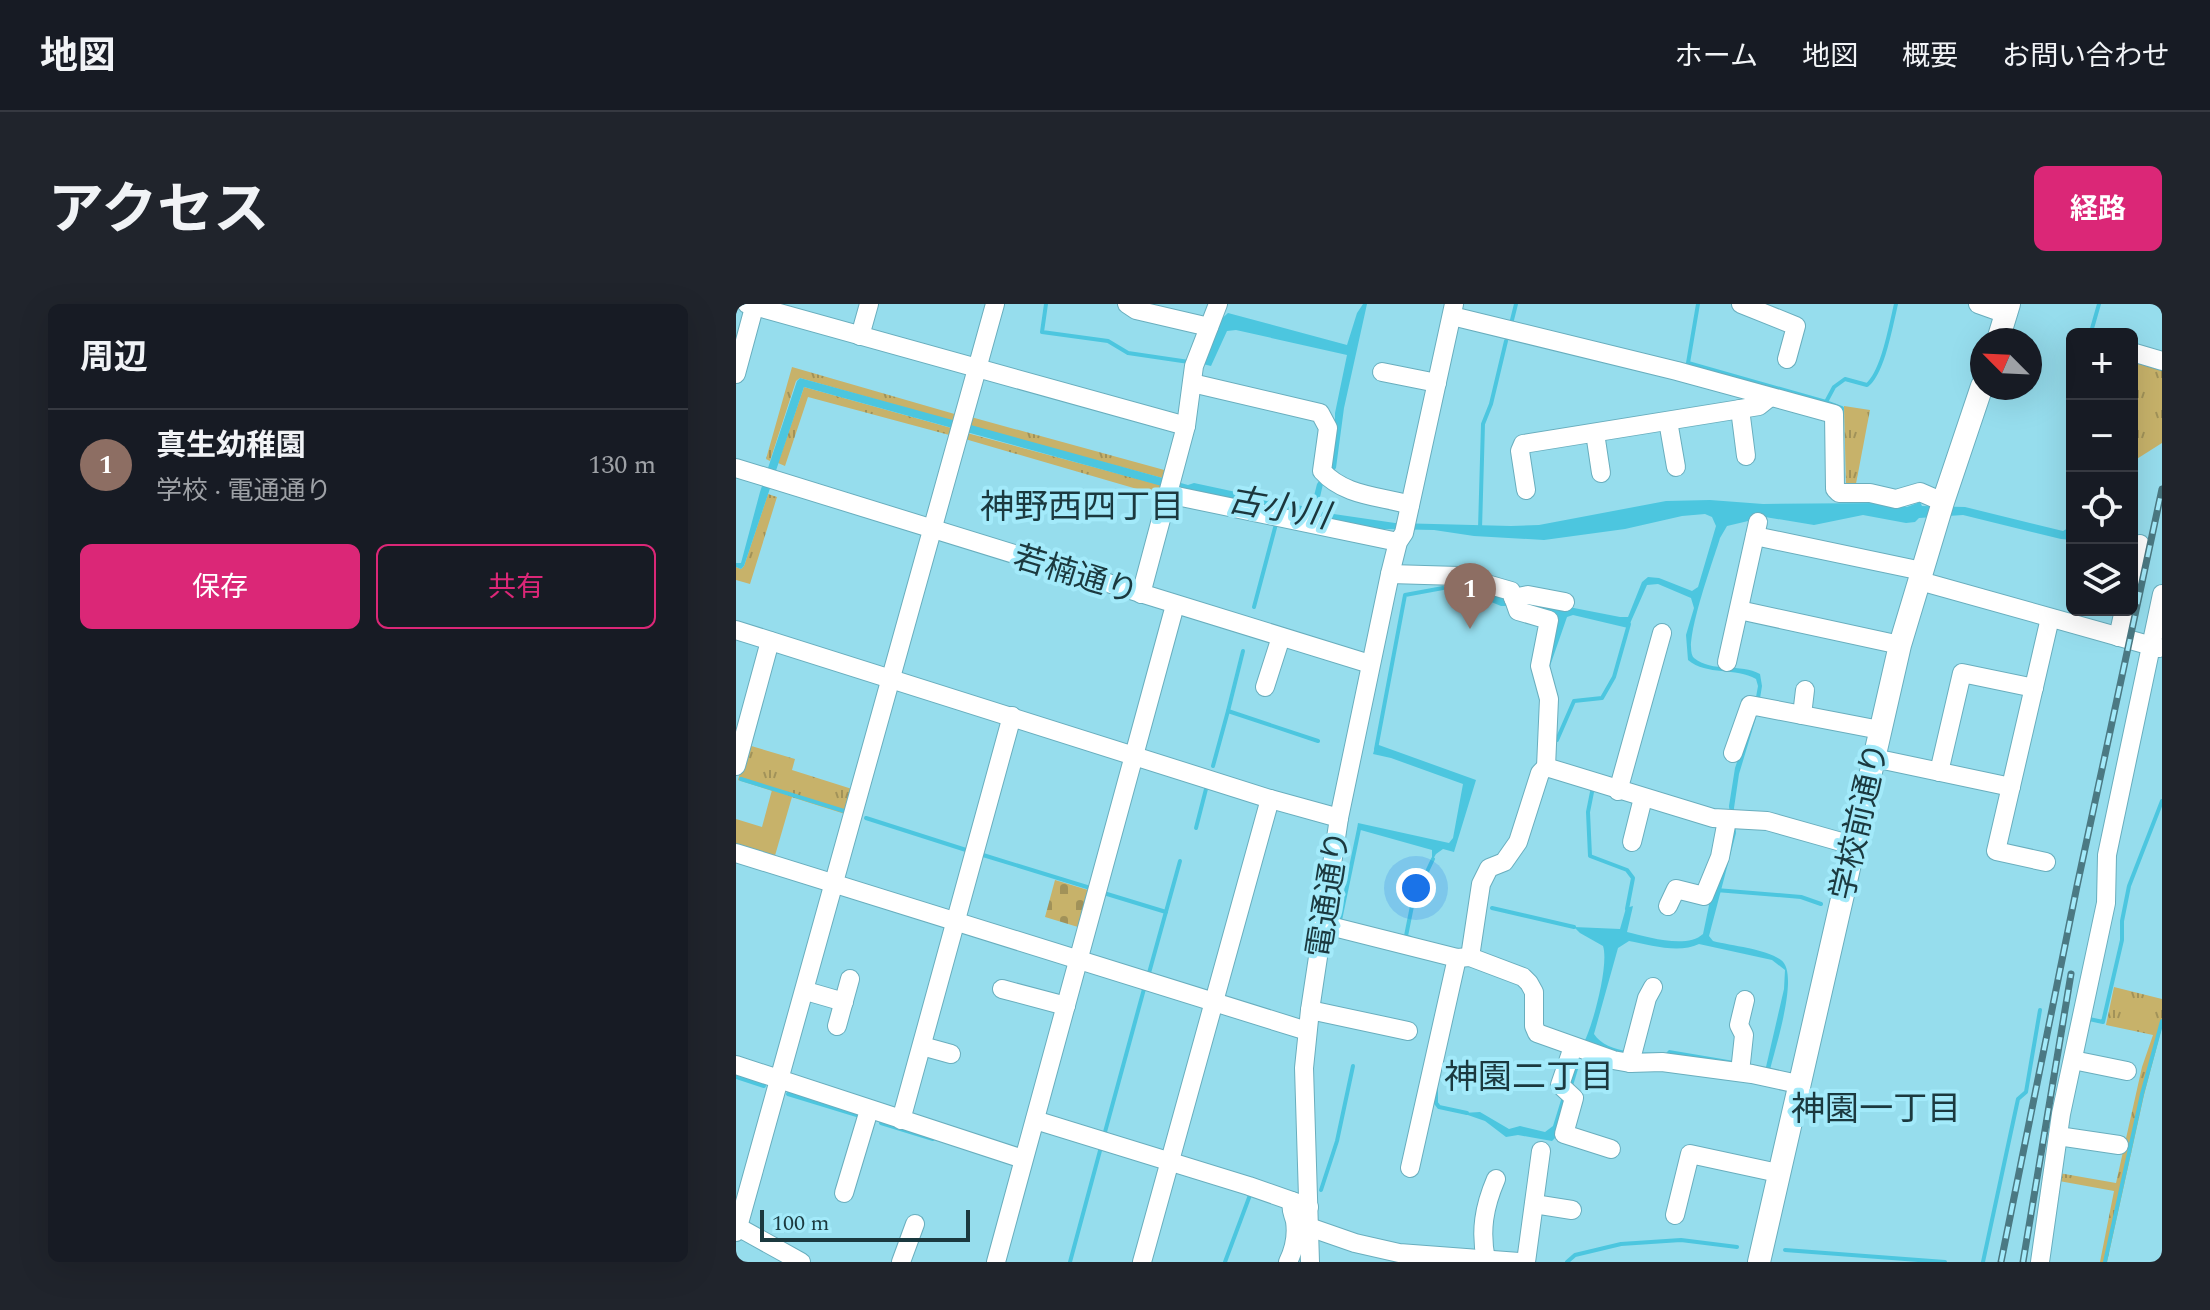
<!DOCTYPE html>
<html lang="ja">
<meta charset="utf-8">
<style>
:root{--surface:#171b24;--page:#20242c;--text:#f1f3f6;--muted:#9ea1a6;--line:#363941;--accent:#db2777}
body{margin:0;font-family:Spectral,"Noto Sans JP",serif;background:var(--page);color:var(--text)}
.controls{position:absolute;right:24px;top:24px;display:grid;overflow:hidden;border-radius:12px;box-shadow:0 8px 32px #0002}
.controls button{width:72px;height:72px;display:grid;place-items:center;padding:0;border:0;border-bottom:2px solid var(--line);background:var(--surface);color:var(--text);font:40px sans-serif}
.compass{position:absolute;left:1234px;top:24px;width:72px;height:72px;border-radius:50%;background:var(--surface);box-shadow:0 8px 32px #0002;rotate:294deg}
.scale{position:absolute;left:24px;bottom:20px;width:210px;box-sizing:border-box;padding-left:8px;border:4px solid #1b393f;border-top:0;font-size:22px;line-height:28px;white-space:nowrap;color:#1b393f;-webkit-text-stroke:6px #a3eafa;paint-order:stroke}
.you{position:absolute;left:680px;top:584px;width:28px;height:28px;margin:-20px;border:6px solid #fff;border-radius:50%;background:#1a73e8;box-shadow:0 0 0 12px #1a73e833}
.badge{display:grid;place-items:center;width:52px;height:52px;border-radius:50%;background:var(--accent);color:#fff;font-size:26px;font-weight:700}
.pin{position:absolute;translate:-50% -66px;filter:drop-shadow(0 2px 4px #0008)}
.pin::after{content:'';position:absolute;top:42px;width:28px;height:24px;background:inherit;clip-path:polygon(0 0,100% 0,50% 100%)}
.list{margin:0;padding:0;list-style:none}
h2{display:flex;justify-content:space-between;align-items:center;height:104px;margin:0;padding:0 32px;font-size:34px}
h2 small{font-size:26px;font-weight:400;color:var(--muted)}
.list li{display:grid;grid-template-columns:52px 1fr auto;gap:24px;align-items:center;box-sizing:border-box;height:112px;padding:0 32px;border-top:2px solid var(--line)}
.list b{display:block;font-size:30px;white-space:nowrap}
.list p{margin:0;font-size:26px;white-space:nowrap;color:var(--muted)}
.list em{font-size:26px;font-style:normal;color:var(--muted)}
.actions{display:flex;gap:16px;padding:24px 32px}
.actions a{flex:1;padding:18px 0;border:2px solid var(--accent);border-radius:12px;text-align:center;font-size:28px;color:var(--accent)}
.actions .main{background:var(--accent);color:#fff}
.icon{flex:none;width:44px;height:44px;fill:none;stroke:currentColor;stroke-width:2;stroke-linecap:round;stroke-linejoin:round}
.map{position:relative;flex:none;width:1426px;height:958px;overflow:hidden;border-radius:12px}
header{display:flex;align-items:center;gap:48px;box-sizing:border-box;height:112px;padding:0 40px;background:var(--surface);border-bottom:2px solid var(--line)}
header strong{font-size:38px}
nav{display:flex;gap:44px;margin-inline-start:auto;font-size:28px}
.intro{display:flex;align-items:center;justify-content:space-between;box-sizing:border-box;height:192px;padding:0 48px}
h1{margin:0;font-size:56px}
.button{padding:20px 36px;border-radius:12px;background:var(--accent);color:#fff;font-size:28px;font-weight:700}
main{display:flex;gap:48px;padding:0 48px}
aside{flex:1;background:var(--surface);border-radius:12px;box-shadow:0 8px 32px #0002}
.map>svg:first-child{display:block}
.grass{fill:url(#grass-tufts)}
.cemetery{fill:url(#cemetery-stones)}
.garden{fill:#c7b26a}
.water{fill:#4cc6df}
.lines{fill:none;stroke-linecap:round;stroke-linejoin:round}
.stream{stroke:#4cc6df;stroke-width:4}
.minor-casing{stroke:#69aebe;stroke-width:20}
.major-casing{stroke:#69aebe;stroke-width:24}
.minor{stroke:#fff;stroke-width:18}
.major{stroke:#fff;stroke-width:22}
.rail-casing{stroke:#4b7983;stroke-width:7}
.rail{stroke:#a3eafa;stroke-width:4;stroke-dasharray:12;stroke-linecap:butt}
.labels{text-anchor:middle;stroke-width:8;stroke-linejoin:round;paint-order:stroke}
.street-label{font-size:32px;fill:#1b393f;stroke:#a3eafa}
.neighbourhood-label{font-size:34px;fill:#1b393f;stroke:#a3eafa}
.water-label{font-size:34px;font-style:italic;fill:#1c363c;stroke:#a3eafa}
</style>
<header>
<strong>地図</strong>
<nav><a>ホーム</a><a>地図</a><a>概要</a><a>お問い合わせ</a></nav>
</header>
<div class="intro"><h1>アクセス</h1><a class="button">経路</a></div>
<main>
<aside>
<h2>周辺<small></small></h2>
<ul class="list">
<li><span class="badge" style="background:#8d6e63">1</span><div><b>真生幼稚園</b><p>学校 · 電通通り</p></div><em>130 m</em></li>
</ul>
<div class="actions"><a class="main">保存</a><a>共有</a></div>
</aside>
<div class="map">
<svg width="1426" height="958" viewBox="0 0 1426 958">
<defs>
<pattern id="grass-tufts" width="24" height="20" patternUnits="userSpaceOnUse" patternTransform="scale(2)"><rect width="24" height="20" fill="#c7b26a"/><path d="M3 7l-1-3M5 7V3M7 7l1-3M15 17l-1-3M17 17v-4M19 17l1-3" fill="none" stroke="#a19259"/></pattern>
<pattern id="cemetery-stones" width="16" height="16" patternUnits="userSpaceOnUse" patternTransform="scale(2)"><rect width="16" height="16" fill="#c7b26a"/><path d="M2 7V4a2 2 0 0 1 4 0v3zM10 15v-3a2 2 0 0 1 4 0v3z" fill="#a19259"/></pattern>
</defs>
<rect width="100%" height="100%" fill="#96dded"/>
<g class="grass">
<path d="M1396,40l30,9v90l-30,19z"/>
<path d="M56,63l166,48 -2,7 -156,-44 -4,3 -26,80 -4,-2z"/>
<path d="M68,83l151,42 -2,7 -145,-39 -23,69 -7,-3z"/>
<path d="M1108,102l26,4 -15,79 -9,-4z"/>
<path d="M235,113l197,54 -2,8 -197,-53z"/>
<path d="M231,129l197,53 -3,10 -196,-57z"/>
<path d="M32,190l9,3 -27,87 -14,-4v-13l5,2 3,-3z"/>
<path d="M12,441l47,14 -3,11 60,19 -7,25 -107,-34z"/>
<path d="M1378,683l48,12v28l-18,68 -37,167h-7l14,-71 -55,-10v-8l57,10 26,-116 11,-32 -47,-10z"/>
</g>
<path class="cemetery" d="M319,576l33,10 -10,37 -33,-10z"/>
<path class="garden" d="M36,486l20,7 -18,62 -38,-12v-28l26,8z"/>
<g class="water">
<path d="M627,0h4l-23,104 -8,60 -13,16 -5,22 2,6 75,11 116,3 28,-1 127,-24 44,-1 53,4 118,-1 26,4 13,-5 2,4 43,1 98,24 9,-5v14l-11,-1 -98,-24 -44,3 -4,4 -9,1 -43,-8 -49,10 -49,-8 -38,9 -7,12c-5,18 -39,109 -26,120 18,15 47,5 66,16l2,12 -4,25 -19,63 -5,34 2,25 -27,103 4,5c19,5 54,8 68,19 19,13 -6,88 -11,110h-3l-1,-3 18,-78 1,-19 -13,-10 -73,-16c-20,10 -49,1 -70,-3l-11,7 -24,86c14,21 50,18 72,19l3,-3 65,11 2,4 -154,-9 -24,79 -6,6 -34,-6 -12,2 -21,-16 -23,-8 18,-1 29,17 11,-3 25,6 8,-6c7,-22 13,-44 21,-66 3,-8 9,-15 12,-22 8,-18 23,-74 17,-92l-23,-13 -6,-6 46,2 6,-21 7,-2 -6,26c20,5 60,17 76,2l9,-43 20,-59 -3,-26 6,-38 18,-54 5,-28 -2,-7c-20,-12 -49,-3 -68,-19l-2,-25 8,-27 -3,-10 -33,-14 -11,1 -19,43 -55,-13 -6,2 -17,49 -1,-12 9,-39 -35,-9h-22l-22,-9 -39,-9 19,-1 28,4 133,26h8l14,-35 6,-5 11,1 33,13 6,-4 18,-61 -4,-9 -7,-3 -23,2 -57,13 -81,11 -70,-4 -40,-6 -50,-1 -5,3 -192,-39 -383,-106 -60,179 -3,3 -5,-2v-4h5l19,-71 37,-111 3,-3 388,107 6,-2 117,25 6,-24 13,-19 5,-34v-18l12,-58 -111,-25 -9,1 -16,35 -8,-2 16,-43 9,-8 119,32 10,-32z"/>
<path d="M640,440l100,36 -22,72 -11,-3 -7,5 -4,7v-11l-75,-21 1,-6 91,20 4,-5 10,-54 -72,-26 -18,-4z"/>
</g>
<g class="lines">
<g class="stream">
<path d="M310,0l-4,28 66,9 20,12 61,9"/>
<path d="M962,0l-10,59 138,39"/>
<path d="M1363,0l-8,28 9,2"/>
<path d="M775,20l5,-20"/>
<path d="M1106,111v-7l-16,-6 8,-15 11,-8 22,6c16,-13 24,-60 29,-81"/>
<path d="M744,225l3,-105 8,-20 15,-63"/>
<path d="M518,303l22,-83"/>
<path d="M492,407l15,-60"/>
<path d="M821,436l17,-39 28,-3 12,-21 15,-53"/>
<path d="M640,445l29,-154 38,-7"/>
<path d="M477,462l15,-55 90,30"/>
<path d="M5,475l103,32"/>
<path d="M856,488l-4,20 2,44 37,14 6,8 -6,31"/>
<path d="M130,514l100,32"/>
<path d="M460,524l10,-39"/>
<path d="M247,551l104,32"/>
<path d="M980,586l85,7 20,7"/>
<path d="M371,590l59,18"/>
<path d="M756,604l82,19"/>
<path d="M604,616l19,-91"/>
<path d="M675,634l-5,-2 7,-35 20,-42"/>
<path d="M413,669l31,-112"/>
<path d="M1353,715l14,3 19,-82v-19l7,-35 33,-85"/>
<path d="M0,773l28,9"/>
<path d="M700,785v14l3,4 28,6"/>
<path d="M52,790l72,22"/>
<path d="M145,819l52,16"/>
<path d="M369,828l39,-143"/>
<path d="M585,886l16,-49 16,-75"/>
<path d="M1049,946l160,12"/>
<path d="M334,958l31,-115"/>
<path d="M489,958l25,-67"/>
<path d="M831,958l8,-7 46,-11 60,-4 56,7"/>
<path d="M1247,958l35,-163 8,-7 14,-82"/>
<path d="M1369,958l37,-168 20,-73"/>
</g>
<g class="minor-casing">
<g id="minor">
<path d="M11,0l439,122"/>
<path d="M391,0l9,6 73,17"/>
<path d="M1005,0l55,22 -9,33"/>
<path d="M1242,0l28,10"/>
<path d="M716,12l225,55 157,43 1,75 4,4h31l26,6 24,-7 23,10"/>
<path d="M124,32l9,-32"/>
<path d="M1396,48l30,9"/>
<path d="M646,68l55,11"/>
<path d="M0,70l19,-70"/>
<path d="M456,79l128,30 8,15 -6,43c22,25 58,25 88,34"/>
<path d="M1004,105l6,47"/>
<path d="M932,117l8,46"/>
<path d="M859,129l6,40"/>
<path d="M0,164l634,196"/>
<path d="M790,186l-6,-39 3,-7 236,-38 10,-8"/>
<path d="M431,190l231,48"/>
<path d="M1019,232l167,35"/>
<path d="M654,270l69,2 52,15 7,20 31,9 -9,46 9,33 -3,68 167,51 54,3 85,24"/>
<path d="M1396,274l8,-34"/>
<path d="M1184,277l239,67"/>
<path d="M405,290l45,-168 8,-60 24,-62"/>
<path d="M777,294l15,-3 37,7"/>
<path d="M1003,306l161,35"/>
<path d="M0,326l534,169 69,19"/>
<path d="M1382,333l6,-27"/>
<path d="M991,358l31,-140"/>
<path d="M529,383l16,-50"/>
<path d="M1066,411l3,-25"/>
<path d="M997,449l17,-48 130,25"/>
<path d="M1138,454l137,29"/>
<path d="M0,462l34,-125"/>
<path d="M1203,468l23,-99 72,15"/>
<path d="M882,487l44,-158"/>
<path d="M896,538l11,-44"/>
<path d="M0,549l571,178"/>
<path d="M1310,558l-50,-11 54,-233"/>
<path d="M932,602l8,-17 28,7 16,-39 7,-37"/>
<path d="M586,620l135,34 13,-1 53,20 6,6 5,9v34l3,7 76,27 17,3 32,-1 90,12 46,10"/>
<path d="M734,653l11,-73 8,-16 15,-6 14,-20 22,-69 6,-6"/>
<path d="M266,685l64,17"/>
<path d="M70,687l38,11"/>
<path d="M574,706l98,21"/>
<path d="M101,722l13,-47"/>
<path d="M186,742l29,8"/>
<path d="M837,743l-13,38 14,13 -10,36 47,15"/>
<path d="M1337,756l54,11"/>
<path d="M894,759l17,-65 6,-11"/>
<path d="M0,761l287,94"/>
<path d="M1004,768l4,-37 -5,-10 6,-25"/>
<path d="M165,816l111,-404"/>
<path d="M299,816l214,66 60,21"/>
<path d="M1322,832l61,9"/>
<path d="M674,864l47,-210"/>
<path d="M108,889l25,-83"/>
<path d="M798,900l38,6"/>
<path d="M939,911l15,-61 88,19"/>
<path d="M2,923l257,-923"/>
<path d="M573,923l46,16 44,10 120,9"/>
<path d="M0,928l2,-5 63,35"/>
<path d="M750,956c-6,-29 -2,-53 10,-81"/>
<path d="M165,958l14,-38"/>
<path d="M260,958l179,-657"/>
<path d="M406,958l128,-463"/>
<path d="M552,958c6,-12 9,-27 7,-41 -2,-8 -5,-11 -3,-20"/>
<path d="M574,958l-6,-194 6,-58 29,-192 51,-244 8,-32 6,-9 50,-229"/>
<path d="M790,958l15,-111"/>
<path d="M1304,958l21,-148 45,-211 1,-48 55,-261"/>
</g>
</g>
<g class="major-casing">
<g id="major">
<path d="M1262,36l11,-36"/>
<path d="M1023,958l141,-617 43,-143 39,-116"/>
</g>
</g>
<use href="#minor" class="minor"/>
<use href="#major" class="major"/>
<g class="rail-casing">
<g id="rail">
<path d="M1265,958l76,-376 85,-397"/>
<path d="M1287,958l48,-288"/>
</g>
</g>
<use href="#rail" class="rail"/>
</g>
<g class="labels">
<g class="street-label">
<text transform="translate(340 270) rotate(17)" y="11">若楠通り</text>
<text transform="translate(1123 517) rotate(-77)" y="11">学校前通り</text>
<text transform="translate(592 590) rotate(-81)" y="11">電通通り</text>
</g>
<g class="neighbourhood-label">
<text x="346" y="214">神野西四丁目</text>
<text x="793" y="784">神園二丁目</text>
<text x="1140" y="816">神園一丁目</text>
</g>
<g class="water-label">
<text transform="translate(543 203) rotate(10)" y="12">古小川</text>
</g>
</g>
</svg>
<div class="controls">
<button>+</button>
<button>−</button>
<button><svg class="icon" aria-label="locate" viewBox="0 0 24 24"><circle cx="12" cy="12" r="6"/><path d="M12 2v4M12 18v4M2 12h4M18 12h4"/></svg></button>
<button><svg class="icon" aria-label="layers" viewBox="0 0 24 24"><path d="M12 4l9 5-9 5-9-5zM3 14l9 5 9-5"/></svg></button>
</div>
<svg class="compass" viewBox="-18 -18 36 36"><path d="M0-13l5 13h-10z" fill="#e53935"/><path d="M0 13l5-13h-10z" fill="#9ea1a6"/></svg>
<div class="scale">100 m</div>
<div class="you"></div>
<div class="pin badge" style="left:734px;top:325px;background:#8d6e63">1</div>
</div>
</main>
